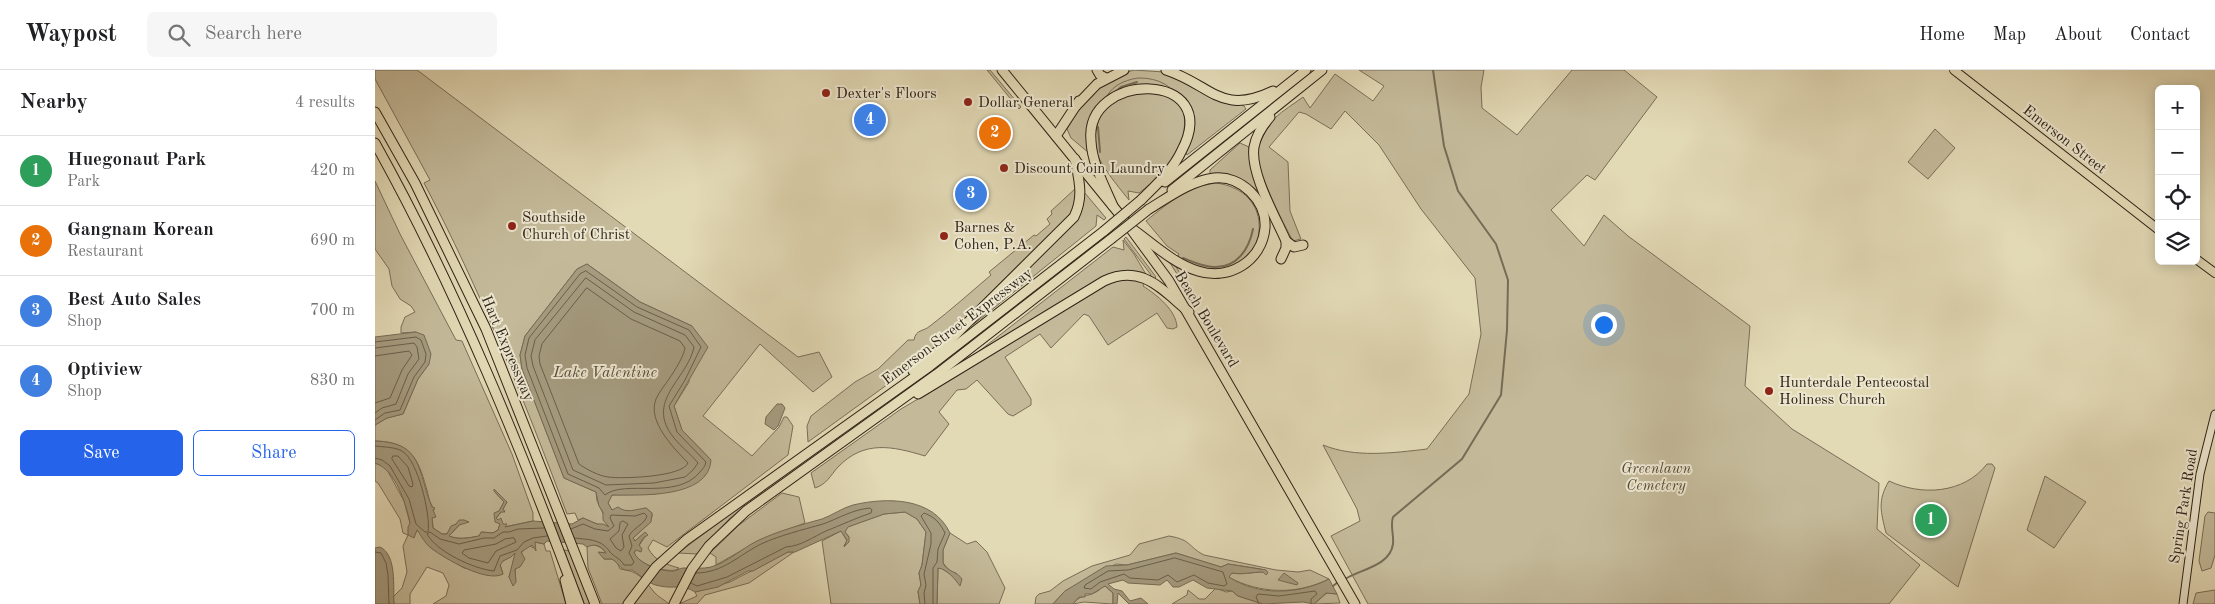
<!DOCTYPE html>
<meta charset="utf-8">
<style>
:root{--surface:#fff;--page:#f6f6f6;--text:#202124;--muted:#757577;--line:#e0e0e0;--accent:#2563eb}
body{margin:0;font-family:"Old Standard TT",serif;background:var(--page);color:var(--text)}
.controls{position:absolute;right:15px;top:15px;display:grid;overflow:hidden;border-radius:8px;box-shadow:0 2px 12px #0003}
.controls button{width:45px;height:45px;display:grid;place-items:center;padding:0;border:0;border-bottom:1px solid var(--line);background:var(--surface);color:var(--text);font:25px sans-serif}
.you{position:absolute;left:1228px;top:254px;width:18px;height:18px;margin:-12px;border:4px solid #fff;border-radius:50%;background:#1a73e8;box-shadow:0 0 0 8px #1a73e833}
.badge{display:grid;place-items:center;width:32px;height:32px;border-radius:50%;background:var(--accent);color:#fff;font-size:16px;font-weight:700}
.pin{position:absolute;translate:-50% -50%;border:2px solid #fff;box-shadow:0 1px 5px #0006}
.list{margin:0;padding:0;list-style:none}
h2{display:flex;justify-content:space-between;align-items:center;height:65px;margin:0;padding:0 20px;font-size:21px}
h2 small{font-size:16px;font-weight:400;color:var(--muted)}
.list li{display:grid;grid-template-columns:32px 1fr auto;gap:15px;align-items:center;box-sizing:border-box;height:70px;padding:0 20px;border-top:1px solid var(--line)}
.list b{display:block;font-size:19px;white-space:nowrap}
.list p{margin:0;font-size:16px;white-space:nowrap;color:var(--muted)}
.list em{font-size:16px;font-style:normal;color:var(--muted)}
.actions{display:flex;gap:10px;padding:15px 20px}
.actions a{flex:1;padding:11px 0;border:1px solid var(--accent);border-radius:8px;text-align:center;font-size:18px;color:var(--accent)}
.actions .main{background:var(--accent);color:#fff}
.icon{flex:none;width:28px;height:28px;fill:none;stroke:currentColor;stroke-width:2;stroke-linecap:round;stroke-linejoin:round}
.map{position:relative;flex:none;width:1840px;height:534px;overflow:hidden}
header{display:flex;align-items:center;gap:30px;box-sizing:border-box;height:70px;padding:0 25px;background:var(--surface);border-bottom:1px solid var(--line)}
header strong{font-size:24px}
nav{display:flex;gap:28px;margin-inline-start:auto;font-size:18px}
.search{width:350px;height:45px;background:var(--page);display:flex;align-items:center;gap:12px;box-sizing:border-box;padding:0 18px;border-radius:8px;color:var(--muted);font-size:19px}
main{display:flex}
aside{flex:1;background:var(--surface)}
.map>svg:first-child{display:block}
.green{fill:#c4ba9a;stroke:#7a6e58}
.water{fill:#a59b7f;stroke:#766b55}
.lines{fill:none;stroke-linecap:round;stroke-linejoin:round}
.shore{stroke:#6a5e4a;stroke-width:1}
.stream{stroke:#766b55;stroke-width:2}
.secondary-casing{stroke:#2f2215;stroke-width:9}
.primary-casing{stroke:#2f2215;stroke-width:10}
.trunk-casing{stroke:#2f2215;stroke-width:11}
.motorway-casing{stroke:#2f2215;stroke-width:11}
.secondary{stroke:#ece6cf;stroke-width:7}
.primary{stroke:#e2d9b5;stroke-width:8}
.trunk{stroke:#e2d9b5;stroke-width:9}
.motorway{stroke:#e2d9b5;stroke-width:9}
.motorway-bridge-casing{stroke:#2f2215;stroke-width:11;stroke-linecap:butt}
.motorway-bridge{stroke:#e2d9b5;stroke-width:9}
.poi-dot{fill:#8f2418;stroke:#ece6cf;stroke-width:2}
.labels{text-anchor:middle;stroke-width:4;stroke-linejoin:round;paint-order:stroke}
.poi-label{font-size:15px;fill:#2f2215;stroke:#ece6cf;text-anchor:start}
.street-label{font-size:15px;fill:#2f2215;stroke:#ece6cf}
.park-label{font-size:15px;font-style:italic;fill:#544836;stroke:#ece6cf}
.water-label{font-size:16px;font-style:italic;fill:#584c3a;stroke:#ece6cf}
</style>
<header>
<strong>Waypost</strong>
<div class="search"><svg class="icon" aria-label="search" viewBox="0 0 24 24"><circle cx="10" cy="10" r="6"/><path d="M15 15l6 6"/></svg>Search here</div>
<nav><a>Home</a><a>Map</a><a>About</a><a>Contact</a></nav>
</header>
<main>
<aside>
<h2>Nearby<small>4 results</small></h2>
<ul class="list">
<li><span class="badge" style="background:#2e9e5b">1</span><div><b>Huegonaut Park</b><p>Park</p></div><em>420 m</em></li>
<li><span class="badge" style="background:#e8710a">2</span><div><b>Gangnam Korean</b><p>Restaurant</p></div><em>690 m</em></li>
<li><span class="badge" style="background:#3f7fe0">3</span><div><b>Best Auto Sales</b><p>Shop</p></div><em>700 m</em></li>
<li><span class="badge" style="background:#3f7fe0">4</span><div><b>Optiview</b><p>Shop</p></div><em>830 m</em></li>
</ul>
<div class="actions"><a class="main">Save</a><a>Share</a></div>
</aside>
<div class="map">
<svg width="1840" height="534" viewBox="0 0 1840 534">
<rect width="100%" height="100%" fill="#e2d9b5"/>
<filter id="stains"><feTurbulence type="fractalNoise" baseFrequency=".004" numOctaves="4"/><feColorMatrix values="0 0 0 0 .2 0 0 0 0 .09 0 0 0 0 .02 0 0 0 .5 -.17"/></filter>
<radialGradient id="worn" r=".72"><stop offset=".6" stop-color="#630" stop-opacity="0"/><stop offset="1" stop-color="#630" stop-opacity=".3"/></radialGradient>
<g class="green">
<path d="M0,0h42l381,287 21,-5 13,25 -19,15 -53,-48 -57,72 49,40 27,-29 5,-10h3l6,9 -5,29 -121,92 -14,-7 -5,8c7,13 17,16 31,20l-3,2c-13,2 -36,-5 -42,-17l11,-16 -3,-2 -7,6 -2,-3 14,-13 5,-8v-4l-6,-5 -11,3 -23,-1 -4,-7 4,-8 44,-1 55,-34 -29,-30 -8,-24 15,-24 3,-56 -52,-24 -53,-38 -10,5 -52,67 -5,19 2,14 42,109 32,14 1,9 12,25 -12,-2 -14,-6 -5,2 -3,-7 -8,1c-42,-112 -87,-225 -143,-331l6,-3 -55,-101z"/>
<path d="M612,0h3l31,37 -2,2z"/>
<path d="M759,0l30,2 80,34 2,3 -59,46 -2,-4c39,-81 -105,-81 -96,2l-18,-15 -4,-9c18,-30 31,-49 67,-59z"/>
<path d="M984,0h125l-3,17 1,21 35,27 55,-65h52l33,27 -62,83 -8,-5 -36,35 33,36 20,-31 24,21 122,90 -5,60 47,43 87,54 -2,46 43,36 -31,39h-521l-37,-68 29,-15 -3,-12 -34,-64c32,13 70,8 104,4l42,-55 12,-60 -6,-56 -54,-69 -42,-64 -34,-34 -14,18 -25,-15 -7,-2 -30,35 19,15 2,49 11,28 -8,2c-9,-16 -38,-73 -36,-89 2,-10 11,-26 18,-34 8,-8 19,-14 28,-21l7,11 25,-34 38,27 11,-15z"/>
<path d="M763,8c43,-1 56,38 40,73 -7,17 -24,30 -39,42l-11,-2 1,9c-13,-16 -27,-33 -34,-50 -3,-7 0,-16 2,-23 6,-27 10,-44 41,-49z"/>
<path d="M1560,59l20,19 -27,31 -20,-17z"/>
<path d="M865,73l9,4 10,41 -3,2 -46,-16v-4z"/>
<path d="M0,111l25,53 56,106 6,1 50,113 21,59v8l-29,6 -8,-8 5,-7 4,-1 -2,-2 4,-7 -13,-11 10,11 -9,16 5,6 -2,6 -5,3 -11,-1 -3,4c-11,2 -20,4 -30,0l15,-16 -13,7 -4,7h-5l-9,-6 -1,-10 2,-3 -1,-5 2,-1c-7,-6 -6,-14 -9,-22 -8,-30 -17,-45 -51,-46v-16l12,-7 16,-4 15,-35 11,-15 -13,-32 -15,1v-6l4,-10 10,-5 -4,-6 -11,-7 -8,-13 -3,-17 -14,-20z"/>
<path d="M841,113c67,9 48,93 -2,88 -14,-2 -25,-8 -37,-13l2,-4 -12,-8 -21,-25c22,-18 41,-34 70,-38z"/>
<path d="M701,118c4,11 -4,24 -10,33l-131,129 -127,92 -1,-16 4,-10 44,-34 23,-13 30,-29h6c2,-11 9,-8 16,-14 21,-16 41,-34 61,-51l-2,-3 45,-37 2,1 14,-12 -3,-5 5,-5 -1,-3z"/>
<path d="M709,122l22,26 -2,2 -7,-5 -1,11 -122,98 -2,-1 100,-99z"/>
<path d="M751,167l30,40 -2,2 -4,-2 1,-2 -27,-36z"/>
<path d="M748,170l11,14 13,22 -22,-4 -146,82 -1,-2 135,-105 11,3z"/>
<path d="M795,193h4l23,40 -2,-1z"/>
<path d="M753,208l17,4 -2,4c14,9 33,24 34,41l-4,2 -6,-1 -10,-15 -49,32 -19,-29 -5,-2 -33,34 -11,-14 -35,23 26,42v6l-18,11 -5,-2 -31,-34 -11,9 -9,1 -18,22 10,12 -24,32c-33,-10 -61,-16 -87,11 -8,9 -11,17 -23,21l-4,-15 90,-64 54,-32 79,-51 76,-44z"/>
<path d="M0,393l11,5 18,33 6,22 -2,8 7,3 2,-5 13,18 34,21 39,6 -3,-10 3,-3 12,-8 1,1 -7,23 6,3c-1,-14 3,-26 14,-35l4,3 2,-6 9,2 2,7h4l16,53h-133l13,-8 3,-11 -6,-12 -16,-6 -17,27v10h-16l-1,-7 9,-9 5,-16 -4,-26 5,-11 -5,-2 -3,-14 -22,-36 -3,-2z"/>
<path d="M1612,394h5l3,4 -37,119 -72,-54c-5,-21 -9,-32 3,-52 32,15 75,13 98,-17z"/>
<path d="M1670,406l41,26 -32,46 -27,-18z"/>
<path d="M407,423l17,4 6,26 -45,17 -44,25v-8l-6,-4 29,-28z"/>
<path d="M369,434l1,2 -16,13 -32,35 -19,-1z"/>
<path d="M530,442l12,7 9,13 -4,33 -3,8 2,12 -3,7 2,12h-89l-9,-63 19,-10 6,10 -3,5 5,-9 -4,-5 2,-5 37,-13z"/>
<path d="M1833,442l7,1v42l-4,13 -9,3 -3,-10 6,-45z"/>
<path d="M575,463l17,11 9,-3 11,11 18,36 -6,16h-62l1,-36h3l12,8 5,7 -2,-10 -5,-1 -8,-9v-13z"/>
<path d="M794,466c23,4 18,10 35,19l72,15 22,2 12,-2 19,9c-33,16 -68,15 -101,-2l4,-4c11,2 20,-1 31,-1l-2,-3 -33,-5 -7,3 -45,-14 -49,12 -11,-1 -51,27 -12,13h-18l1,-7 3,-3 11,-3 13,-10 29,-15 38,-11 9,-11z"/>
<path d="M217,474c6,2 11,4 14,10l-5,-2 3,7h8l5,3 3,7c18,2 23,9 34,23 4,5 11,8 15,12h-67l-14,-36 -1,-21z"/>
<path d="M189,480l6,1 20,53h-6z"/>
<path d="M413,482h6l-45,31 -44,12 -8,9h-18l18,-8 -2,-4 35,-10z"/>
<path d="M730,516l8,7v11l-29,-2 -11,2c6,-9 14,-7 23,-12 6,-3 3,-4 9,-6z"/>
<path d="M841,518l10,4 6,-1 6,5 25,8h-91l15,-9 1,-5 11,9h6z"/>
<path d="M1840,520v14h-22l3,-11z"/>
<path d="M952,523l10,1 3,9 -26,1z"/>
</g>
<g class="water">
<path d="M212,194l53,38 52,24 16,21 -34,59 8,24 29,30c-2,39 -72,35 -99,35l-4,8 4,7 6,-3c9,7 18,2 28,1l6,5 -1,9 -18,16 2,3 10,-9 3,3 -5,3 -4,7 3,4 -1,3 -5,-2 -2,2c4,12 28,20 40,19 4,-1 6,-3 10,-3 9,0 19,1 27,-1 17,-5 30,-18 46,-26 21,-10 43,-16 65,-22 11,-4 20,-11 31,-14 34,-8 80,-8 97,28l-7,17v13c4,9 14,8 19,16l-2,7c-5,-7 -13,-17 -22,-18l-1,36h-17l-2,-13 3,-6 -2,-12 3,-8 4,-33 -9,-13 -12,-7 -21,2 -36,13 -3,5 4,5v5l-5,5 3,-7 -6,-9 -46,21h-7l-35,19h-5l-30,16 -23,5c-12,-8 -22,-3 -35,-6 -13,-2 -18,-10 -28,-16 -12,2 -11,-5 -20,-11h-8l-6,-7 8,1c-4,-7 -11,-10 -19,-6l-4,-3 -36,-3 -3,3 -9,-2 1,9 -4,-6 -11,7 4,7 -5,8 -5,2 1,13 -3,4 -4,-9 6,-24 -4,4 -8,4 -3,4 3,9c-16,9 -58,-15 -72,-26 -6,-4 -10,-13 -14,-18l-3,8 -6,-3v-8l2,-4c-4,-19 -14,-53 -35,-60v-22c49,1 42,31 57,66l3,1 -2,2 3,7 -4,1 1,10 9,6h5l4,-8 5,-2 3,-4h5l5,2 -10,3 -10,11c10,4 19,2 30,0l2,-4 12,1 5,-3 2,-6 -5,-2 -1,-9 5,-2 5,-9 -10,-11v-2l13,13 -4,7 2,3h-4l-5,6 2,2 3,-2 2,6h4l-2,3 28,-6 39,3 11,-6 14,6h6l6,3 -6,-7v-8l-4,-6 -3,-14 -32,-14 -42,-109 -2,-14 5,-19 52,-67z"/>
<path d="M41,262l8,3 7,19 -2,10 -11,15 -15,35 -16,4 -12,7v-88z"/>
<path d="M402,334h5l3,4 -7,18 -4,4 -9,-6 1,-7z"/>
<path d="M5,477c17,8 13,40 14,57h-19v-56z"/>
<path d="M801,483l45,14 7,-3 38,6 2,3 -2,2 -3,-3c-11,0 -20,3 -31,1l-3,4c29,19 69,18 100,2l8,15 -11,-1 -12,11 -11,-2 -40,2 -25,-8 -6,-5 -25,-3 -14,-8 -14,7h-6l-6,-7 -7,5 -32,-2 -5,-3 -15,4 6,5 8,2 8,10 11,-3 7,6h-19l-11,-11 -1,11h-4v-11l-8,-7 -13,8h-7v3h-6l-6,7h-20l12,-13 41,-25 21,-1z"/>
<path d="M909,503l14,10 -1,2 -19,-5z"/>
</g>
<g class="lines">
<g class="shore">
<path d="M211,201l51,36 52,23 12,17 -16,33 -16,26 8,26 29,30c-1,5 -3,6 -6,10 -24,29 -75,7 -95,23l-6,-7 -31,-14 -41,-106 -2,-13 4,-17 51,-64z"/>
<path d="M211,208l48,34 51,23 9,12c-7,33 -50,54 -20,91 7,9 17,16 24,25l-5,7 -8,7 -31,6 -48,2 -33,-15 -40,-104 -2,-10 4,-16z"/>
<path d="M212,218l44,31 49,22 5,7c-2,10 -10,22 -16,31 -4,6 -10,13 -13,20 -9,23 18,49 32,64 -6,14 -65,16 -80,14 -9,-1 -22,-8 -29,-13l-39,-100 -1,-8 3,-12z"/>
<path d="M0,272l41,-5 5,3 5,14 -1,8 -11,15 -14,33 -15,3 -10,7"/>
<path d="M0,278l39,-5 3,4 2,12 -11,15 -12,30 -14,4 -7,5"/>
<path d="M0,286l34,-5 3,4 -10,15 -12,28 -15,5"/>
<path d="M0,376c8,1 20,1 27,5 16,9 29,65 26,81h-3l-9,-8 -7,-25 -19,-33 -8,-6 -7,-2"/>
<path d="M18,386h5l10,11 5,17 -1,3 -3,-1 -17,-27z"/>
<path d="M248,451l5,3 -6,11 2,12 -3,4 -5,-3 -6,-9 9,-8 1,-8z"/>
<path d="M169,458l-26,1 -9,3h-6l-9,6h-10l-25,6 -19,-5 -10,-7 -3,2c10,18 47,35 67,37l6,-15 17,-6 7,-8 9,-4 14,-2"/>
<path d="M196,459l12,-5 12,5 13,2 6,-5 -4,-8 1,-3 24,1 9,-3 3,3c-2,8 -14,12 -18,20l3,10 -3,7 5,9 -2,3h-8c-4,-7 -10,-8 -14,-13 -9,-13 -20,-12 -35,-14"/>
<path d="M139,468l2,4 -20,9 -8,12 -19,-5 -7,-5 2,-3 32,-6 9,-5z"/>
<path d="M0,482l6,1 5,10 2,12 1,29"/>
<path d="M800,488l48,14 4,12 -3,2 -16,-3 -14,-8 -17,7 -9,-7 -10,5 -28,-2 -6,-4 -24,8 -9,7 -7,-1 1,-3 23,-14 20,-1z"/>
<path d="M316,513l6,3 30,-9 59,-30c15,-1 27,-10 40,-16 15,-6 30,-13 45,-18l1,-3 -2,-2c-19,2 -30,10 -47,16 -21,6 -42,11 -62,20 -22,11 -38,29 -65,29"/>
<path d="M550,534l-1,-11 2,-8 -2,-11 7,-30v-11l-10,-17 3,-3c11,4 16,10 21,20l-7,16 -1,13 -4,6v36"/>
<path d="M884,534l-3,-7 2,-3 21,2 36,-5 2,3 -6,5v5"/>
</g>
<g class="stream">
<path d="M736,26l10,-9 16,-5"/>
<path d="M723,57l2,25"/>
<path d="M808,188c10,4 21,9 31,9 23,1 35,-18 39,-38"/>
<path d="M970,509c16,-10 45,-13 48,-35 1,-10 -3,-18 0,-27l69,-58 39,-64 6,-65 1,-50 -12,-36 -38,-53 -14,-45 -11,-76"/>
<path d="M958,516l5,-4"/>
</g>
<g class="secondary-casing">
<path id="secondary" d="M1808,534l17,-130 15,-60"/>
</g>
<g class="primary-casing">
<g id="primary">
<path d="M1579,0l205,160"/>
<path d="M1821,189l19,14"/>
</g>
</g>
<g class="trunk-casing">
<g id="trunk">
<path d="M627,0l123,151 44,60 186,323"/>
<path d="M681,66l23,-35"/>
</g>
</g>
<g class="motorway-casing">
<g id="motorway">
<path d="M722,0l3,5 6,3"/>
<path d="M791,0c46,15 54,46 107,21"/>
<path d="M701,36l21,-22 27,-14"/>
<path d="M0,42l40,71 71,146 109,275"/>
<path d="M895,47c-7,8 -14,18 -16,30 -4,26 21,69 32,94v7l-5,11"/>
<path d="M0,73c82,147 145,303 204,461"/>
<path d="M790,112l141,-112"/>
<path d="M797,120l150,-120"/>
<path d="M738,136c-9,-21 -21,-43 -22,-65 -7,-71 133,-71 91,9 -9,20 -26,35 -41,50"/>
<path d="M756,158c21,15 43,36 67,43 31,10 64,-10 67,-43 2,-27 -24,-53 -51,-50 -24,3 -45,19 -65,31"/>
<path d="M911,171l8,6 9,-2"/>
<path d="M538,301l32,-26 129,-128c10,-20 5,-37 1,-58"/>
<path d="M543,324l186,-113c38,-18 58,9 85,31"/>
<path d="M190,510l6,24"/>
<path d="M253,534l28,-37 30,-27 244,-174 174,-135"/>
<path d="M299,534l18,-35 17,-23 37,-35 191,-137 174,-135"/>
</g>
</g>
<use href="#secondary" class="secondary"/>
<use href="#primary" class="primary"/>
<use href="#trunk" class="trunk"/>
<use href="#motorway" class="motorway"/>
<g class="motorway-bridge-casing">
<g id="motorway-bridge">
<path d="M729,161l37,-31"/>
<path d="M736,169l38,-30"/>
</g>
</g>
<use href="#motorway-bridge" class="motorway-bridge"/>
</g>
<g class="poi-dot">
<circle cx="451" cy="23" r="5"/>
<circle cx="593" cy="32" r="5"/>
<circle cx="629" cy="98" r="5"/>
<circle cx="137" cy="156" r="5"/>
<circle cx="569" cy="166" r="5"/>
<circle cx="1394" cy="321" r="5"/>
</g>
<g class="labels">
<g class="poi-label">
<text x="461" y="28">Dexter's Floors</text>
<text x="603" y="37">Dollar General</text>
<text x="639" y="103">Discount Coin Laundry</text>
<text x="147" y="152">Southside<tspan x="147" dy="17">Church of Christ</tspan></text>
<text x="579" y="162">Barnes &amp;<tspan x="579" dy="17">Cohen, P.A.</tspan></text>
<text x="1404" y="317">Hunterdale Pentecostal<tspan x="1404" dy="17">Holiness Church</tspan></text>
</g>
<g class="street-label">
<text transform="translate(1690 69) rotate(38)" y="5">Emerson Street</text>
<text transform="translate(832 249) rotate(59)" y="5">Beach Boulevard</text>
<text transform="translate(582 256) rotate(-37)" y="5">Emerson Street Expressway</text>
<text transform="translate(133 278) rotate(67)" y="5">Hart Expressway</text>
<text transform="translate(1808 436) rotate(-81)" y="5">Spring Park Road</text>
</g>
<g class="park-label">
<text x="1281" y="403">Greenlawn<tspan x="1281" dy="17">Cemetery</tspan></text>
</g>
<g class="water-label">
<text x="230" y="307">Lake Valentine</text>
</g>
</g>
<rect width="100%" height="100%" filter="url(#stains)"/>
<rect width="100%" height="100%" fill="url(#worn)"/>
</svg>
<div class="controls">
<button>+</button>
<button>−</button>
<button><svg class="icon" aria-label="locate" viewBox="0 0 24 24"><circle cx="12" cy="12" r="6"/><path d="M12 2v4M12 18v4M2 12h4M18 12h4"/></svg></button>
<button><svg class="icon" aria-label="layers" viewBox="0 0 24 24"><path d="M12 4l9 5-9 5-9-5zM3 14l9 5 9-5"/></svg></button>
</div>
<div class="you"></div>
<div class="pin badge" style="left:1556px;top:450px;background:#2e9e5b">1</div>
<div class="pin badge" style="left:620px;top:63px;background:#e8710a">2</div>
<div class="pin badge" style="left:596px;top:124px;background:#3f7fe0">3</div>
<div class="pin badge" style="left:495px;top:50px;background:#3f7fe0">4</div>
</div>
</main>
